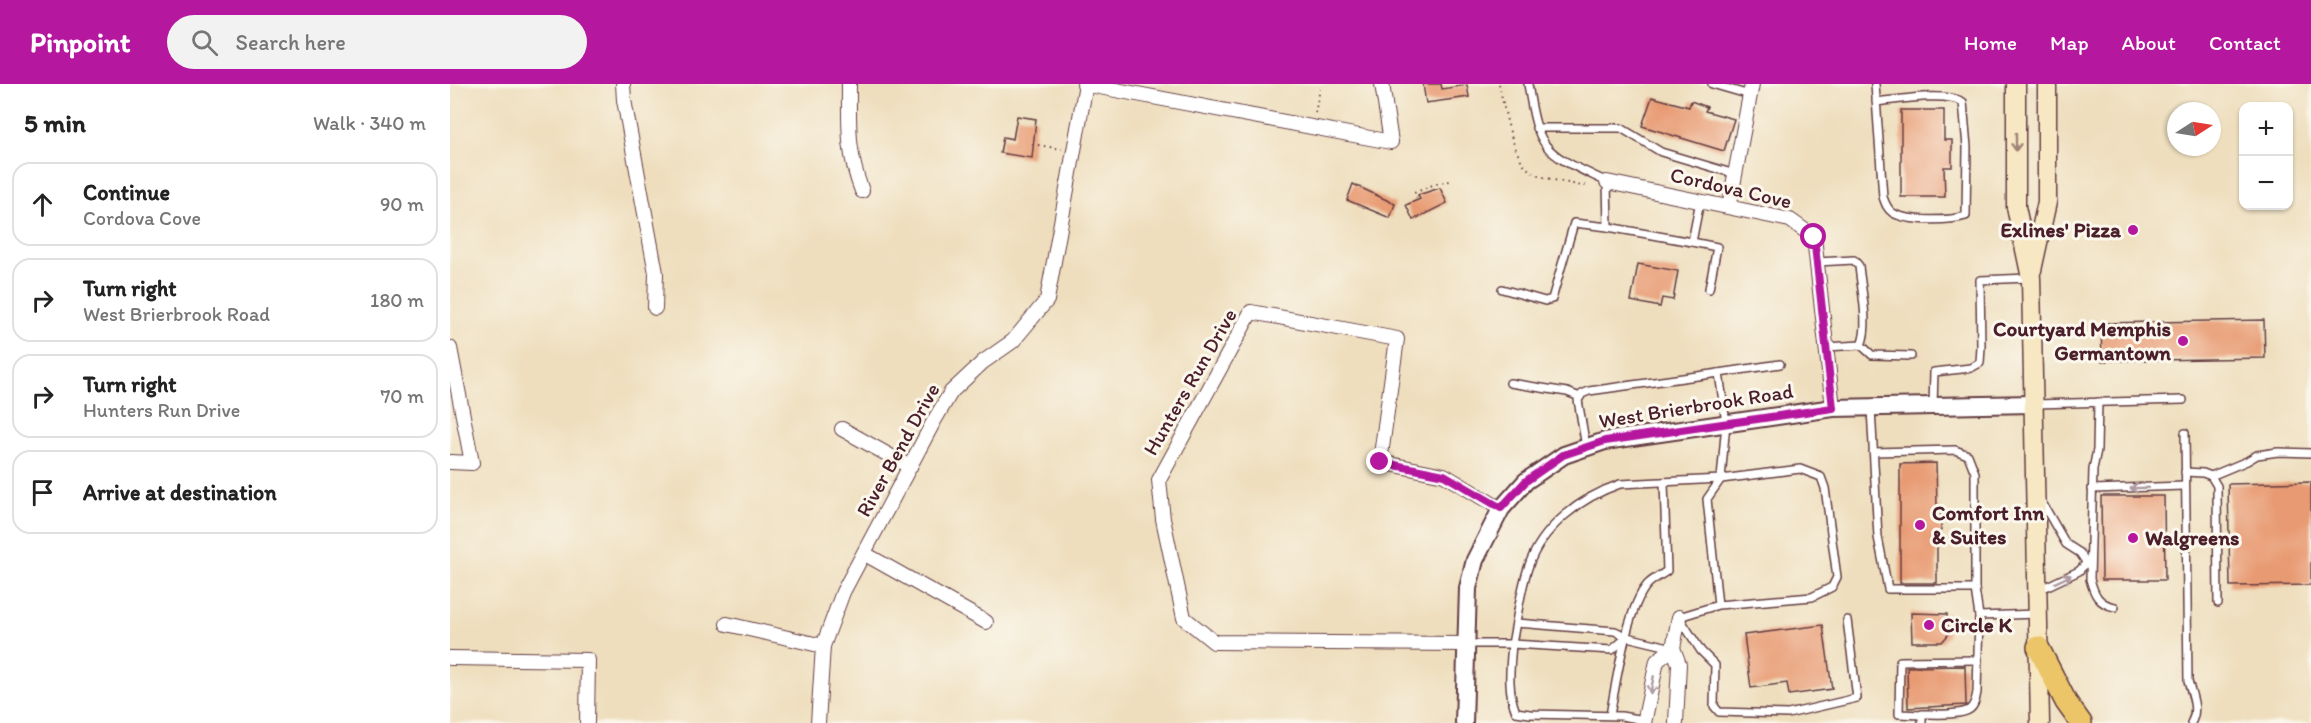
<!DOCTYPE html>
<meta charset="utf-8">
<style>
:root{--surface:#fff;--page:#f2f2f2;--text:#222;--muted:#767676;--line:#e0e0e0;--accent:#b5179e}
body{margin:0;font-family:Itim,sans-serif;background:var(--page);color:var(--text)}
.controls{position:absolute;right:18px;top:18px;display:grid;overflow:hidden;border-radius:12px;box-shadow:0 2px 4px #0004}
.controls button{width:54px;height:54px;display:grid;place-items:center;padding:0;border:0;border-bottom:2px solid var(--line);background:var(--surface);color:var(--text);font:30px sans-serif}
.compass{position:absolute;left:1717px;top:18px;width:54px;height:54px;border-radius:50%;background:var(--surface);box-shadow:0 2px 4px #0004;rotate:78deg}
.stop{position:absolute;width:18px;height:18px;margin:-14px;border:4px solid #b5179e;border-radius:50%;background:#fff}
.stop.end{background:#b5179e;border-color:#fff;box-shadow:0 2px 6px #0008}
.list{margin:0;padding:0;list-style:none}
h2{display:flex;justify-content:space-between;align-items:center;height:78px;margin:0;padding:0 24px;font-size:26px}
h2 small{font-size:20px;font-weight:400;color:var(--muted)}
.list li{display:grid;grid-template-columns:39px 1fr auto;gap:18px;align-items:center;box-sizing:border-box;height:84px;margin:0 12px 12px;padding:0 12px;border:2px solid var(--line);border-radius:18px}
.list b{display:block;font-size:22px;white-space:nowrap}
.list p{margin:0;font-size:20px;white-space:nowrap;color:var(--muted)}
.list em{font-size:20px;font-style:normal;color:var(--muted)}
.icon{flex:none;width:33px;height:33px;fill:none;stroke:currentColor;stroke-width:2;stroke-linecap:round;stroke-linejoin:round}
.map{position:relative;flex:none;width:1861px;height:639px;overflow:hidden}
header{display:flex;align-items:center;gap:36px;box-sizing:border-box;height:84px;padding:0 30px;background:var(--accent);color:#fff}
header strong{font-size:28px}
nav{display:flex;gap:33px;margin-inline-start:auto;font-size:21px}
.search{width:420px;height:54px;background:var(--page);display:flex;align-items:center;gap:15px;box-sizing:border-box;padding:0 21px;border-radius:33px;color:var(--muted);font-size:22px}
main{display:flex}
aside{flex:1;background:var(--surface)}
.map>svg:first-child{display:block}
.building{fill:#e89b73}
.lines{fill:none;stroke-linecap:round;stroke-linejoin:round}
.service-casing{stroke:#633c41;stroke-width:10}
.minor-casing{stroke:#633c41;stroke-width:16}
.tertiary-casing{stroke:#633c41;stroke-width:20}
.secondary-casing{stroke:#633c41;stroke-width:21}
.primary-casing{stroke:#633c41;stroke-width:24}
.path{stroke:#633c41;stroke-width:2;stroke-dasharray:1.5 4.5;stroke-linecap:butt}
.service{stroke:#fff;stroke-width:7}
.minor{stroke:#fff;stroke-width:14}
.tertiary{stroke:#fff;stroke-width:16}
.secondary{stroke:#f7e8c3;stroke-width:18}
.primary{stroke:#ecc569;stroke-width:21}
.oneway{stroke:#a08477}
.oneway2{stroke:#ae9aa0}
.route{stroke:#b5179e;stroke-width:8}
.poi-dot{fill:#b5179e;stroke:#fbf7ec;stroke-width:2}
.labels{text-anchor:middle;stroke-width:6;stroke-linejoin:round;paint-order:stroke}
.street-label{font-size:21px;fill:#4a1f2b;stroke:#fbf7ec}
.poi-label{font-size:21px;font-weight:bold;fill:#4a1f2b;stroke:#fbf7ec;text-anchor:start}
</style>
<header>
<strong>Pinpoint</strong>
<div class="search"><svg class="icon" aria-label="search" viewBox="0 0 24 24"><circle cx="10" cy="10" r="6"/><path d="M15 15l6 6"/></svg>Search here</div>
<nav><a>Home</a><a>Map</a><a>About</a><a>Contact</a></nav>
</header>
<main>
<aside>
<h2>5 min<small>Walk · 340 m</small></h2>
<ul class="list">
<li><svg class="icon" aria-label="ahead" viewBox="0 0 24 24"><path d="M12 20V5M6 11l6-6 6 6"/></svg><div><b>Continue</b><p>Cordova Cove</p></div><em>90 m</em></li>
<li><svg class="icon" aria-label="right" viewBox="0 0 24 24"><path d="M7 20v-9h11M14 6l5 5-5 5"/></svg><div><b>Turn right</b><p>West Brierbrook Road</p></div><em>180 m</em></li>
<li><svg class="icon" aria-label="right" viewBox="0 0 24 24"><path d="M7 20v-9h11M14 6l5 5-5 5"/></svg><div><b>Turn right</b><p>Hunters Run Drive</p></div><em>70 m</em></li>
<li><svg class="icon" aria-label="arrive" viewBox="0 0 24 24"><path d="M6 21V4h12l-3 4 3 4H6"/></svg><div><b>Arrive at destination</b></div></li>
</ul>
</aside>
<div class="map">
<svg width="1861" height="639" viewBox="0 0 1861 639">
<rect width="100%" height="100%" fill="#fbf7ec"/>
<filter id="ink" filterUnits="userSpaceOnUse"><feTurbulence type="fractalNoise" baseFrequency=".0167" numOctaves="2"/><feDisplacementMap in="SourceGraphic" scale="12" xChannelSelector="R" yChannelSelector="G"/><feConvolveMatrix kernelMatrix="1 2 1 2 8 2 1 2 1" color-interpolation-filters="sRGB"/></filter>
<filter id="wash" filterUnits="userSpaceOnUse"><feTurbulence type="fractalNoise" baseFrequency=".008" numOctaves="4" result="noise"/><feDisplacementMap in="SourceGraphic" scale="24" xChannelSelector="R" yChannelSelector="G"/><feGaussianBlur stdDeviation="1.35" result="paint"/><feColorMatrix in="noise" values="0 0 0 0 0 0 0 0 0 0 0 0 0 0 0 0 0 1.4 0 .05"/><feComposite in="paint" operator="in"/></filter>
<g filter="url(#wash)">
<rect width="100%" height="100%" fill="#eedebd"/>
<g id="blocks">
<g class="building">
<path d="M973,0h18l1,5 25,-4 2,12 -43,6z"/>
<path d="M1202,13l37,10 2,-6 16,6 -2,4 29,8 -10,32 -82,-25z"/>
<path d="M1451,26h43v30h8v27h-8l1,30h-44z"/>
<path d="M567,32l19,3 -4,39 -32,-5 3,-16 10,2z"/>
<path d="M903,100l42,20 -5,14 -43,-18z"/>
<path d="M990,104l7,15 -34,17 -7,-15 14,-6 -2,-4z"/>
<path d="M1188,180l40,7 -5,29 -11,-2 -2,9 -29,-6z"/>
<path d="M1814,236l1,38 -163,3 -1,-38z"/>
<path d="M1486,379l1,44h4v36h-4v40h-37v-119z"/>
<path d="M1861,398v103l-81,1 -2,-102z"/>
<path d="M1651,412h63l1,84h-63z"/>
<path d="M1461,529l36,1 1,21 -6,7h-30z"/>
<path d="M1373,541l9,64 -43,6 -2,-12 -36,5 -7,-53z"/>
<path d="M1515,582l1,39 -58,3 -1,-41z"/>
</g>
</g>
</g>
<g filter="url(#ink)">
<use href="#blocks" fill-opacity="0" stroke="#633c41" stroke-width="1.5"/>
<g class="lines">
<g class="service-casing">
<g id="service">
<path d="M1262,0l38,11"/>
<path d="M1425,0l8,113c2,6 4,12 10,16 16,9 56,8 73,3l1,-69 -4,-45c-18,-11 -65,-2 -87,0"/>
<path d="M1086,44h85l40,24 74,22"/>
<path d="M1158,143l84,15 8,-41"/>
<path d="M1242,158l25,5 -8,42"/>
<path d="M1367,178l37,-2 5,6c2,22 11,61 2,79l-35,2"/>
<path d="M1052,205l43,12 7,-2 22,-76 34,4 -1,-45c-62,-30 -68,-27 -79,-98"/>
<path d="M1411,261l11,10 39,1"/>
<path d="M1060,299l57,9 13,5"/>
<path d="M1648,318l-1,48 -4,19 -3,110c4,15 8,25 25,28"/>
<path d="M1585,320l148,-4"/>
<path d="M1483,322l1,-34 37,-4 9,-5 1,-16 -1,-67 49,-2"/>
<path d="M1421,324l7,129 10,52h87v-116l-7,-18 -13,-5 -82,2"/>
<path d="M1735,349l3,248c4,14 11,29 3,42"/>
<path d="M1136,363l-8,-47 4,-6 7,-3 130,-18"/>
<path d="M1735,388l18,1 8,3 6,10 1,117"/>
<path d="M1761,392l36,-15 10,-6 21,-3 33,1"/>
<path d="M1642,405l93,-3"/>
<path d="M1590,415l26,45 14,9 6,9"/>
<path d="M1525,505l4,27"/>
<path d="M1589,506l40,-19 9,-10"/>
<path d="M1268,521l-11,-106 14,-20 79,-10 21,8 4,11 12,89 -5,10 -20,10 -94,8 -39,12 22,34 14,14 -1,41 5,6 69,2 69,-16 -10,-78"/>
<path d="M1066,539l99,8 12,6 46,11"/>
<path d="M1177,553l-15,13 -100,-6c-2,24 -5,46 4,68l14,2 91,2 24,4"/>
<path d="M1016,560h46c5,-25 8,-52 16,-76 13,-41 54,-71 92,-84l101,-5 5,-56 -7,-50 61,-9"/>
<path d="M1160,631c6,-31 17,-109 38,-131 5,-5 13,-9 19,-13l-3,-89"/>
<path d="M1472,631l-23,-1 1,-53 78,-1"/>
<path d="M1472,639v-9c11,0 39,2 48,-5 5,-4 6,-11 7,-17l2,-76 58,-2"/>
</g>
</g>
<g class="minor-casing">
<g id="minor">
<path d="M173,0l1,16 32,173 -1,35"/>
<path d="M399,0c0,41 -2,69 13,107"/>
<path d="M634,0l307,58 -9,-58"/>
<path d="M1157,98l183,38 24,17 19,171"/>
<path d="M1279,123l23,-123"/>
<path d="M0,264l22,115 -22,-1"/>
<path d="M392,345l68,38"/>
<path d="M415,470l121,68"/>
<path d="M277,540l96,22"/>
<path d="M1015,560l-251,-2 -30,-24 -21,-99 -4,-39 92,-168 146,27 -17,123 64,13 57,34"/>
<path d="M1223,564l6,-31"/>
<path d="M0,574l138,2 -1,63"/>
<path d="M368,639l5,-77 20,-54 91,-171 17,-29 32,-30 30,-21 34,-41 39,-216"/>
<path d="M1194,639l13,-62 16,-13 6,16 -3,59"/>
</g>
</g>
<g class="tertiary-casing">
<path id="tertiary" d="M1014,639l4,-135 7,-28 26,-51 25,-28 38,-26 41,-14 228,-33 200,-4"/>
</g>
<g class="secondary-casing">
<g id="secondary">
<path d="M1566,0v123l15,71 9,445"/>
<path d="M1582,186l15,-68v-118"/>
</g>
</g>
<g class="primary-casing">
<path id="primary" d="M1588,563l28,55 15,21"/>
</g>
<g class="path">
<path d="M1049,0c5,22 13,76 33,88 11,7 37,11 50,14l8,-1"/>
<path d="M865,29l5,-24"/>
<path d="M582,60l30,5"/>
<path d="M967,114l-3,-5 21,-9 15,-3"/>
</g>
<use href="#service" class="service"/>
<use href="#minor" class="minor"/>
<use href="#tertiary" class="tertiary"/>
<use href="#secondary" class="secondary"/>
<use href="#primary" class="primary"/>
</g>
<defs><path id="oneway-shaft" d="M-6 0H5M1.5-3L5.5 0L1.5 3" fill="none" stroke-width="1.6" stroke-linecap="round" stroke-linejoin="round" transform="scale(1.5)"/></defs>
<use class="oneway" href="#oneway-shaft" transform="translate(1566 58) rotate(90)"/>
<g class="oneway2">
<use href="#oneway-shaft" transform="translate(1689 404) rotate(178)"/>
<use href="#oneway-shaft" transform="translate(1613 495) rotate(-25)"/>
<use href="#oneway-shaft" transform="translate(1202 601) rotate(101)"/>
</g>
</g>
<g class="lines" filter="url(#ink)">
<path class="route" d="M930,378l64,13 57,33 25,-27 37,-26 42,-14 228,-33 -19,-171"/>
</g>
<g class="poi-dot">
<circle cx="1683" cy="146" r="6"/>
<circle cx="1733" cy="257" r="6"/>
<circle cx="1470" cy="441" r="6"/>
<circle cx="1683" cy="454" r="6"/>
<circle cx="1479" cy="541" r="6"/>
</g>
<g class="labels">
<g class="street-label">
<text transform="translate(1281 104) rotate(13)" y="7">Cordova Cove</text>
<text transform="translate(740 298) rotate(-60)" y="7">Hunters Run Drive</text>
<text transform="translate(1246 322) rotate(-9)" y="7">West Brierbrook Road</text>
<text transform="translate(448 366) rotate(-61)" y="7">River Bend Drive</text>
</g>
<g class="poi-label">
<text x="1671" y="153" text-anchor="end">Exlines' Pizza</text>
<text x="1721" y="252" text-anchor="end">Courtyard Memphis<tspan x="1721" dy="24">Germantown</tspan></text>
<text x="1482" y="436">Comfort Inn<tspan x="1482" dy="24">&amp; Suites</tspan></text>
<text x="1695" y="461">Walgreens</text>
<text x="1491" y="548">Circle K</text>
</g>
</g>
</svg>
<div class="controls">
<button>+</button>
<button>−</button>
</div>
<svg class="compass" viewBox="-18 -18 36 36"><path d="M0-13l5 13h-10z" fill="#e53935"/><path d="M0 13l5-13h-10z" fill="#767676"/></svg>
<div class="stop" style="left:1364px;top:153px"></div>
<div class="stop end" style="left:930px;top:378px"></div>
</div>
</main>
